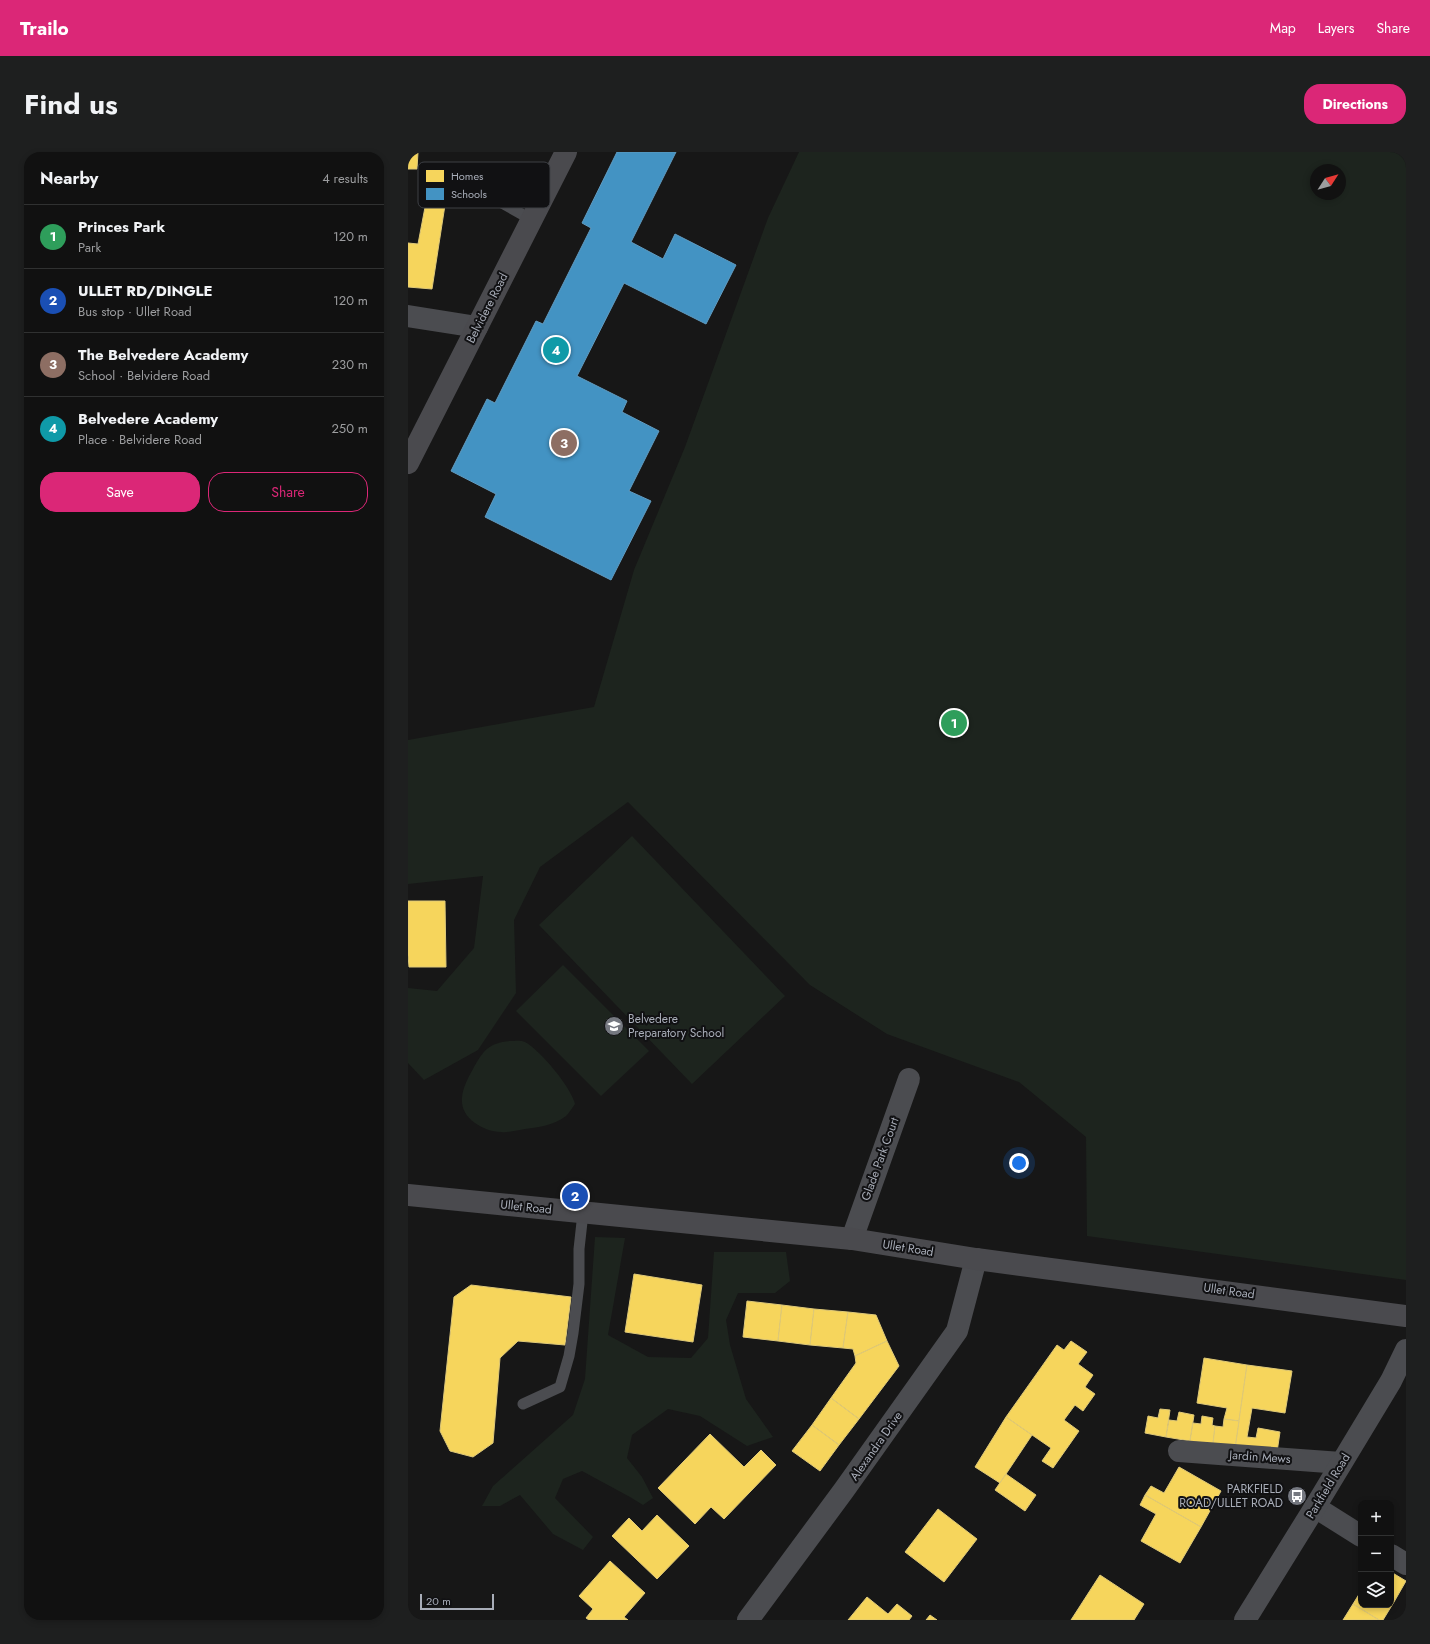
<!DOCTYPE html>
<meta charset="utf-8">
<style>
:root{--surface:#111;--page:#1e1f1f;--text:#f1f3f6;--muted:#9c9d9f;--line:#303131;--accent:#db2777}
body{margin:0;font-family:Jost,sans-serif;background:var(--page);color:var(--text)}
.controls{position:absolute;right:12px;bottom:12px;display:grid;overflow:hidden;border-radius:8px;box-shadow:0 2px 6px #0003}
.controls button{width:36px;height:36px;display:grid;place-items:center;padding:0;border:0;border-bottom:1px solid var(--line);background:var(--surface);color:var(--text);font:20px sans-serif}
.compass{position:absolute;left:902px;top:12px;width:36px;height:36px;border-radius:50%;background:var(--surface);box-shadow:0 2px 6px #0003;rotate:54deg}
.scale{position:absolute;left:12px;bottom:10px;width:74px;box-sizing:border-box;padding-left:4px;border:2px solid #a8adb8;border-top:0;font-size:11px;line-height:14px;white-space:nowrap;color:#a8adb8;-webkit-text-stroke:3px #111113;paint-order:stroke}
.you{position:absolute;left:611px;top:1011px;width:14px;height:14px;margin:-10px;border:3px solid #fff;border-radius:50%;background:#1a73e8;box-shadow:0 0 0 6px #1a73e833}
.badge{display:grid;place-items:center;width:26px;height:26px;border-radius:50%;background:var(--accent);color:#fff;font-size:13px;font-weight:700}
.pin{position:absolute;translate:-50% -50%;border:2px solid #fff;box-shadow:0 1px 4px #0006}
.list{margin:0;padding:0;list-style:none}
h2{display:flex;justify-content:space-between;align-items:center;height:52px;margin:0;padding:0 16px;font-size:17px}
h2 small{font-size:13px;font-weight:400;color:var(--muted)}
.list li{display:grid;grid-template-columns:26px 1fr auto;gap:12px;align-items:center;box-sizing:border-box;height:64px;padding:0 16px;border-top:1px solid var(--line)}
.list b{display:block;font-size:15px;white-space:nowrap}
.list p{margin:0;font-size:13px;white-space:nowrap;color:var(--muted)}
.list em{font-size:13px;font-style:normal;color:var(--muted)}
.actions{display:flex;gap:8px;padding:12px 16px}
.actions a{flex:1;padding:9px 0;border:1px solid var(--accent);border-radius:16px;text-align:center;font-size:14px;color:var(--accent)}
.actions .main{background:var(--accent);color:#fff}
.icon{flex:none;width:22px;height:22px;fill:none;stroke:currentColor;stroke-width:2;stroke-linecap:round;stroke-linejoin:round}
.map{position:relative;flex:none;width:998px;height:1468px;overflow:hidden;border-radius:16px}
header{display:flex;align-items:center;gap:24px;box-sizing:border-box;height:56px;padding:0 20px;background:var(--accent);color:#fff}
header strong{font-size:19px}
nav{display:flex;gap:22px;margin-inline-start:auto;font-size:14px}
.intro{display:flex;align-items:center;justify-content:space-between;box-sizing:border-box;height:96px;padding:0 24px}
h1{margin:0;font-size:28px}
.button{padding:10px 18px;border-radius:16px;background:var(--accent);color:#fff;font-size:14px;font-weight:700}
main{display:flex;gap:24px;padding:0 24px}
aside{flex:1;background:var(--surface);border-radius:16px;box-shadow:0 2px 6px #0003}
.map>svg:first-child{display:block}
.green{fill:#1d241e;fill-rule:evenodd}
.homes{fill:#f6d55c;stroke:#dfc978}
.schools{fill:#4393c3;stroke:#619bc0}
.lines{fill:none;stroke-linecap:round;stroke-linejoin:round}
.lane{stroke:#4b4c50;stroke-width:11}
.street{stroke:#4b4c50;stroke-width:22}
.secondary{stroke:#4a4a4e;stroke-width:22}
.labels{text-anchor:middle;stroke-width:4;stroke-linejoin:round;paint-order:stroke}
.street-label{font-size:12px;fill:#a8adb8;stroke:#111113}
.poi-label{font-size:12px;fill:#a8adb8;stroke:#111113;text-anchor:start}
.key{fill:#111113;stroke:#3e4045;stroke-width:1}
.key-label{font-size:11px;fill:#a8adb8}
</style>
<header>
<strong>Trailo</strong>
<nav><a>Map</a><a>Layers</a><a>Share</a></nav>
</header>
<div class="intro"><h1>Find us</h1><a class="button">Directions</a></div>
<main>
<aside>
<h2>Nearby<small>4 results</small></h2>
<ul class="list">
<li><span class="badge" style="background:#2e9e5b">1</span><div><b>Princes Park</b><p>Park</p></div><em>120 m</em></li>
<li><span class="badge" style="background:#1a4fb4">2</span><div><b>ULLET RD/DINGLE</b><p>Bus stop · Ullet Road</p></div><em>120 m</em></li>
<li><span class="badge" style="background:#8d6e63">3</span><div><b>The Belvedere Academy</b><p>School · Belvidere Road</p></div><em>230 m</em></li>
<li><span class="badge" style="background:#0f9aa8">4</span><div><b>Belvedere Academy</b><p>Place · Belvidere Road</p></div><em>250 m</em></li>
</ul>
<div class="actions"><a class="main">Save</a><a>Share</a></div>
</aside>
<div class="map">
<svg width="998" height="1468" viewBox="0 0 998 1468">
<rect width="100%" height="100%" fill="#171717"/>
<g class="green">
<path d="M391,0h607v1128l-319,-44 -1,-99 -67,-55 -132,-48 -77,-49 -182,-183 -88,65 -26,53 2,73 -38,57 -54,30 -16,-17v-75l29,3 37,-43 9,-72 -75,8v-144l186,-33 40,-137 51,-123 83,-229zM908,18h24v24h-24z"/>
<path d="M224,684l153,160 -93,88 -153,-159z"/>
<path d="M155,813l86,86 -48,45 -85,-85z"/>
<path d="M102,889c4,0 11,-1 15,1 15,8 46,45 50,62 -3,4 -6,9 -9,12 -11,9 -27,11 -41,13 -7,1 -17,4 -24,3 -9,0 -19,-4 -26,-9 -21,-15 -13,-35 -2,-54 10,-18 15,-26 37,-28z"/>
<path d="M187,1085l30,1 -17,97 40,22 43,1 17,-20 6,-86h72l4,29 -15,12h-37l-12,27 4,25 16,54 27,38 -26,9 -47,-30 -32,-7 -36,26 -5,23 15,19 11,21 -10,7 -13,-8 -48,-26 -19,8 -8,19 38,39 -10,13 -30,-16 -33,-39 -20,11h-18l11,-20 80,-71 12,-36z"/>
</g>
<g class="homes">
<path d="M0,0h10l-1,17h-9z"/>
<path d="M18,50l19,3 -13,84 -24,-2v-44l10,1z"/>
<path d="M0,749h37l1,66h-37l-1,-12z"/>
<path d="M226,1122l68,11 -9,57 -68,-10z"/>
<path d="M63,1133l100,12 -6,48 -47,-4 -18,17 -7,85 -20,14 -23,-6 -10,-20 14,-134z"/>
<path d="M339,1149l35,4 -4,36 -35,-4z"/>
<path d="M374,1153l32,4 -4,36 -32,-4z"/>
<path d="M406,1157l34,3 -5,36 -33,-3z"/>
<path d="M440,1160l28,3 11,26 -32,15 -2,-7 -10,-1z"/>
<path d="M479,1189l12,25 -40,53 -28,-21 25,-35 -1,-7z"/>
<path d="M663,1189l16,11 -9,12 15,11 -8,12 10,7 -12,17 -8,-6 -11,15 15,11 -26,37 -11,-7 9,-13 -45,-31 51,-72 7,5z"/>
<path d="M796,1206l43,7 -8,56 -15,-2 3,-11 -30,-5z"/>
<path d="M839,1213l45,6 -7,42 -33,-5 -5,29 9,1 2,-10 22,4 -3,20 -42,-4z"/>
<path d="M423,1246l28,21 -20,26 -27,-20z"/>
<path d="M752,1257l10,1 -4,27 -21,-4 3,-17 10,2z"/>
<path d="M771,1260l15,3 -4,26 -24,-4 3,-17 8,1z"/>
<path d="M794,1264l11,2 -1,7 3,1 -2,18 -23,-3 3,-18 8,1z"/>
<path d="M598,1265l26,18 -32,48 -25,-16z"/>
<path d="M816,1267l15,2 -4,27 -22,-4 2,-18 8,1z"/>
<path d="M404,1273l27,20 -19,26 -28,-20z"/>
<path d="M302,1282l34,33 17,-17 15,15 -52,54 -13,-12 -16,17 -37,-36z"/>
<path d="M771,1315l42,24 -20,36 -56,-32 6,-9 13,7z"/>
<path d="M598,1322l30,21 -11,16 -30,-21z"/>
<path d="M737,1343l56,32 -21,36 -39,-22 15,-27 -16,-9z"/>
<path d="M530,1357l39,30 -33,43 -39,-30z"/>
<path d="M249,1363l32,31 -32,33 -45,-43 17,-18 13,13z"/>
<path d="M202,1409l35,32 -21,24 4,3h-39l-3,-2 7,-9 -14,-13z"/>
<path d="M983,1420l15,9 -12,21 -3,-2z"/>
<path d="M692,1423l44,29 -10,16h-63z"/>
<path d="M953,1439v14h30v-5l3,2 -11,18h-4l-26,-16z"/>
<path d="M459,1445l21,17 9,-10 15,12 -3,4h-61z"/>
<path d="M945,1452l26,16h-36z"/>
<path d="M522,1463l7,5h-11z"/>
</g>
<path class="schools" d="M209,0h59l-45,90 32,17 12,-25 61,31 -30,59 -82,-41 -47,93 50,25 -5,11 37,19 -30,60 22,10 -40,79 -126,-63 11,-23 -45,-23 36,-72 8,4 41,-82 7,3 48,-96 -9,-5z"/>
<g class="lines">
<g class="lane">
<path d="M71,42l23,9 30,17"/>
<path d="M115,1252l37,-17 9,-31 4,-23 6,-49v-35l4,-36"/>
</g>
<g class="street">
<path d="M0,164l69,11"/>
<path d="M444,1087l57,-160"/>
<path d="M771,1299l162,12"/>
<path d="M907,1355l46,29"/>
<path d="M983,1403l15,9"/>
<path d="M340,1468l96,-130 113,-159 19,-72"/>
<path d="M837,1468l70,-113 76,-126 15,-31"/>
</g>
<g class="secondary">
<path d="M0,311l158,-311"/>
<path d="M0,1043l444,44 124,20 430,57"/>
</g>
</g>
<defs>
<g id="school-disc" transform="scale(1)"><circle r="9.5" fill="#757880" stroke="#111113"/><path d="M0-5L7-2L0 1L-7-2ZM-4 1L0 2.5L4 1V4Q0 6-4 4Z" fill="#fff"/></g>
<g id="bus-disc" transform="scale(1)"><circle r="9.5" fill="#757880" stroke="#111113"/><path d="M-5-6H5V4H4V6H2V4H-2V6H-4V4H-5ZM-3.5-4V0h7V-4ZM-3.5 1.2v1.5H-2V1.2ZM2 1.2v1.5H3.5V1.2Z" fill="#fff"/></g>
</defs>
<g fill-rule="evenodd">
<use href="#school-disc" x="206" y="874"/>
<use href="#bus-disc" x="889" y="1344"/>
</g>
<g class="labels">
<g class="street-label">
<text transform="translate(79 156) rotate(-63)" y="4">Belvidere Road</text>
<text transform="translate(472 1007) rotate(-70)" y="4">Glade Park Court</text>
<text transform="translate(118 1055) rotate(6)" y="4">Ullet Road</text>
<text transform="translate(500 1096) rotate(9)" y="4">Ullet Road</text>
<text transform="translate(821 1139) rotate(8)" y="4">Ullet Road</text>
<text transform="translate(468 1294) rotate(-55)" y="4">Alexandra Drive</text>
<text transform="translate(852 1305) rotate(4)" y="4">Jardin Mews</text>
<text transform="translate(920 1334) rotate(-59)" y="4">Parkfield Road</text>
</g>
<g class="poi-label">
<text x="220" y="871">Belvedere<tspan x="220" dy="14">Preparatory School</tspan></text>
<text x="875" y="1341" text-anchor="end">PARKFIELD<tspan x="875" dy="14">ROAD/ULLET ROAD</tspan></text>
</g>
</g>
<rect x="10" y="10" width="132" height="46" rx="6" class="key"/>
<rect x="18" y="18" width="18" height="12" fill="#f6d55c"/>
<rect x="18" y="36" width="18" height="12" fill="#4393c3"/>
<g class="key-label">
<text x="43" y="28">Homes</text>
<text x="43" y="46">Schools</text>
</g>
</svg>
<div class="controls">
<button>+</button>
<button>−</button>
<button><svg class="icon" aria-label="layers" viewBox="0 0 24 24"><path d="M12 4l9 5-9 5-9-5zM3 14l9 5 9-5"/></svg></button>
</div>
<svg class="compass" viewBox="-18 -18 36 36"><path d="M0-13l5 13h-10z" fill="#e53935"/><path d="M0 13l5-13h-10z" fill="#9c9d9f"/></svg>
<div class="scale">20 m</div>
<div class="you"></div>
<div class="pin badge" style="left:546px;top:571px;background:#2e9e5b">1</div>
<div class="pin badge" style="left:167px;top:1044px;background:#1a4fb4">2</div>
<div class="pin badge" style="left:156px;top:291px;background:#8d6e63">3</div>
<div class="pin badge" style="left:148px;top:198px;background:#0f9aa8">4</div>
</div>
</main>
